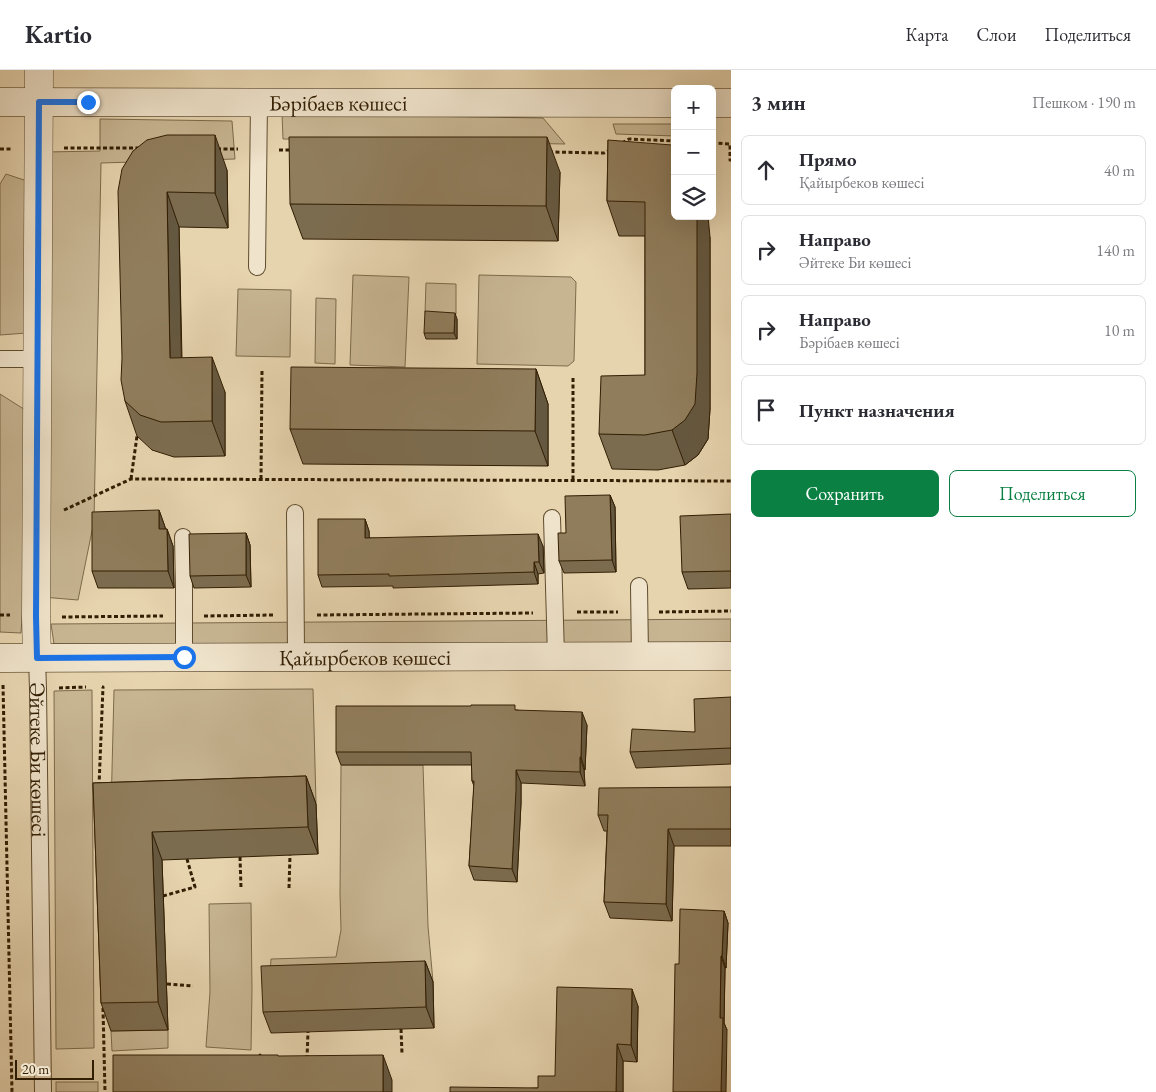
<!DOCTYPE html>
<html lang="ru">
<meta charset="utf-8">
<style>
:root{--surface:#fff;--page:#f2f2f3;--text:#2b2b33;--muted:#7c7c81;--line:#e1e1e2;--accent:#0b8043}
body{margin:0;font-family:"EB Garamond",serif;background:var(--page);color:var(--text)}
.controls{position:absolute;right:15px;top:15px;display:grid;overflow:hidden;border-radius:8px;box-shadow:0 5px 20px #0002}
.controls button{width:45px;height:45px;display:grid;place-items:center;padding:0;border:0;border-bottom:1px solid var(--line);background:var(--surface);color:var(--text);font:25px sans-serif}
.scale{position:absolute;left:15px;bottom:12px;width:79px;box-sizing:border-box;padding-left:5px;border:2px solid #321e03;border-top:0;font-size:14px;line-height:18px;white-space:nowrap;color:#321e03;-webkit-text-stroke:4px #efe3cb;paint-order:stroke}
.stop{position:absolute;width:15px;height:15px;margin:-11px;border:4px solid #1a73e8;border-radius:50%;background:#fff}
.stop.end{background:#1a73e8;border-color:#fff;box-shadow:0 1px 5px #0008}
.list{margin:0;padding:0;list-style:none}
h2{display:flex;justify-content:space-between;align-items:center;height:65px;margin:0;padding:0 20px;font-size:21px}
h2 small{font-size:16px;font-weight:400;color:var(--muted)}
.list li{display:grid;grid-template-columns:32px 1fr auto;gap:15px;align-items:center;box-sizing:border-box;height:70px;margin:0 10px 10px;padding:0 10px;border:1px solid var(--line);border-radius:8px}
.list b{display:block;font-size:19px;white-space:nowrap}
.list p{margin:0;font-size:16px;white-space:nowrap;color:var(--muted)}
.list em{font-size:16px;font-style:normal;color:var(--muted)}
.actions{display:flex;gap:10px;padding:15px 20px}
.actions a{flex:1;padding:11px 0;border:1px solid var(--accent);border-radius:8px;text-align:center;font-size:18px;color:var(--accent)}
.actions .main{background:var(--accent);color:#fff}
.icon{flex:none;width:28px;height:28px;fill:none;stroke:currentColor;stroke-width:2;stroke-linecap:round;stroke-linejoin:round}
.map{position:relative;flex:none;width:731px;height:1022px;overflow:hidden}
header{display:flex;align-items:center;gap:30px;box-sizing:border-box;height:70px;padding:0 25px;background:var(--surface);border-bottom:1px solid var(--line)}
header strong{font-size:24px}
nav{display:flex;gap:28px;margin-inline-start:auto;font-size:18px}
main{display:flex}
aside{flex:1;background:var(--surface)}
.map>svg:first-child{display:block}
.green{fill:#c7b592;stroke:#7c6a4a}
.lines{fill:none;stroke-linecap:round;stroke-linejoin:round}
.lane-casing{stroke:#5f4c2e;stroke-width:18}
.street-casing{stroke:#5f4c2e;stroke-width:29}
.secondary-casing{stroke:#321e03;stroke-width:29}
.path{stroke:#321e03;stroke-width:3;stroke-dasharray:4 2.5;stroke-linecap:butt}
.lane{stroke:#efe3cb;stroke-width:16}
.street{stroke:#efe3cb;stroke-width:28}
.secondary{stroke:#efe3cb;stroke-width:28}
.wall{fill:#7c6c4f;stroke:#321e03}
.shaded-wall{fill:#655840;stroke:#321e03}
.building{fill:#907d5c;stroke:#321e03}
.route{stroke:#1a73e8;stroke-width:6}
.labels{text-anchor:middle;stroke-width:4;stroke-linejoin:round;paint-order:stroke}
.street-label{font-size:22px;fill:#321e03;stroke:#efe3cb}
</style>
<header>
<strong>Kartio</strong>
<nav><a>Карта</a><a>Слои</a><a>Поделиться</a></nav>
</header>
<main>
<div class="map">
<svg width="731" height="1022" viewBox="0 0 731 1022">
<rect width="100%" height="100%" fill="#e6d4af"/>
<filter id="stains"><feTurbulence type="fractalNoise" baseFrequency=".004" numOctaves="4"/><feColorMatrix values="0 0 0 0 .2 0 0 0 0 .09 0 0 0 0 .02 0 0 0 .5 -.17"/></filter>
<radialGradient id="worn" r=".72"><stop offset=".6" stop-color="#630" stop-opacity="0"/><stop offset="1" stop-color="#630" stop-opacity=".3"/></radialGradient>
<g class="green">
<path d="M282,44l261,4 22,26 -282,-5z"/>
<path d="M100,49l132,2 3,38 -134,4 -7,358 -16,79 -36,-3 3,-445 55,-1z"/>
<path d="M613,54h62v12l-59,-2z"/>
<path d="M6,104l24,8 -3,151 -27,2v-151z"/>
<path d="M353,205l56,2 -4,90 -55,-2z"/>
<path d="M479,205l92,2 5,5 -2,79 -6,5 -91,-2z"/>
<path d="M426,213l30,1v30l-31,-1z"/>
<path d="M238,219l53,1 -1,67 -54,-1z"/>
<path d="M316,228l20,1 -1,65 -20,-1z"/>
<path d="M0,324l30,19 -6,177 -3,43 -21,-1z"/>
<path d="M731,549v24l-677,1 -3,-20z"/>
<path d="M313,619l3,114 -205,8 3,-121z"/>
<path d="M92,620l2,358 -38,1 -2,-358z"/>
<path d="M341,695h82l5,161 5,56 -164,5 2,-28 65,-2 5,-27 -1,-36z"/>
<path d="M251,833l1,88 -1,59 -45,-3 4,-55 -1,-88z"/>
<path d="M168,960v18l-56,3 -1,-20z"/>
<rect x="56" y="1012" width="42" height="10"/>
</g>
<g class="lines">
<g class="lane-casing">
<g id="lane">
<path d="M257,197l2,-165"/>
<path d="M0,289h37"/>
<path d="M295,443l1,144"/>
<path d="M552,448l4,138"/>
<path d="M183,467l1,51v69"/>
<path d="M639,516l1,70"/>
<path id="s1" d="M37,588l1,31 5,403"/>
</g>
</g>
<g class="street-casing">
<path id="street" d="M37,588l-1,-41 3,-547"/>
</g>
<g class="secondary-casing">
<g id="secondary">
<path id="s2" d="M0,32l675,1"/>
<path d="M712,33h19"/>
<path id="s3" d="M0,588l731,-2"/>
</g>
</g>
<g class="path">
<path d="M622,73l7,-4 46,2"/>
<path d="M712,73l18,1v16h1"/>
<path d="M64,78h77"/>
<path d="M0,79h12"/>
<path d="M217,79h21"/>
<path d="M279,80h14"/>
<path d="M549,82l55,1 6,-3"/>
<path d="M573,308v102"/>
<path d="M131,409l6,-43"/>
<path d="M261,409l1,-108"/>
<path d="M64,440l67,-31 600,2"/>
<path d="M577,542h41"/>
<path d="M659,542l72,-1"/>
<path d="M0,545h10"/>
<path d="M317,545l216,-2"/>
<path d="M204,546l71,-1"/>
<path d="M62,547l101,-1"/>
<path d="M3,615l9,407"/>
<path d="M59,618l27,-1"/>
<path d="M99,716l4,-99h-1"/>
<path d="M240,787l1,31"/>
<path d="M289,818l1,-33"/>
<path d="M163,826l32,-9 -8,-28"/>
<path d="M167,914l26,2"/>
<path d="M103,938l2,84"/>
<path d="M401,959l1,25"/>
<path d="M258,987l5,-4"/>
<path d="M307,989l1,-27"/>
</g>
<use href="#lane" class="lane"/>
<use href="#street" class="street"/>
<use href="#secondary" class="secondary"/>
</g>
<g class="wall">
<path d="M147,70l80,30 1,58 -49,-1 3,131 43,34v64l-51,1 -22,-7 -15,-14 -12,-35z"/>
<path d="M608,70l102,97v172l-2,30 -10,16 -13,10 -27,5 -46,-1 -13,-35 46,-59v-139h-26l-12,-35z"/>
<path d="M560,102l-2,69 -255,-2 -13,-35z"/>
<path d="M457,249v20h-31l-2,-6z"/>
<path d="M536,299l12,35v62l-245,-2 -13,-35z"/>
<path d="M610,425l5,12 1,65 -52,1 -5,-12 7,-28z"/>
<path d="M159,440l6,17v2h2l6,17 1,42h-76l-6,-17z"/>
<path d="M731,444v74l-43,1 -6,-17z"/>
<path d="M365,449l4,12v7l174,8 1,27 -6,1v10l-145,4v-2l-71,1 -4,-12z"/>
<path d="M246,463l4,12 1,42 -57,1 -4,-12z"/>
<path d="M731,627v67l-95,4 -6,-16 65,-20z"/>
<path d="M517,640l70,15 -2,45h-1l1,16 -64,-3v20l-4,79 -43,-2 -5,-14 5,-80 -2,-5v-16h-131l-5,-13z"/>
<path d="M306,706l10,28 2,50 -156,6 6,170 -57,1 -10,-28 -8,-220z"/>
<path d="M731,717v59h-57l-2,75 -62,-3 -6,-16 3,-71h-3l-6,-16z"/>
<path d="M724,841l4,12 -2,45h-1l-1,55 3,7 -48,-66z"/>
<path d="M425,891l8,21 1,46 -163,5 -8,-21z"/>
<path d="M638,936l-1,56 -14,-1v31h-173l88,-4 17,-12z"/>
</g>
<g class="shaded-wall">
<path d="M215,65l12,35 1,58 -13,-35z"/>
<path d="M547,67l13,35 -2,69 -12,-35z"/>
<path d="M167,122l12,35 3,166 -12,-35z"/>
<path d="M697,146h11l2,21v172l-2,30 -10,16 -13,10 -13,-35z"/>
<path d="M455,243l2,6v20l-3,-6z"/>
<path d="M212,287l13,35v64l-13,-35z"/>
<path d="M536,299l12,35v62l-13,-35z"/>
<path d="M610,425l5,12 1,65 -4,-12z"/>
<path d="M159,440l6,17v19l-6,-17z"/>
<path d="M365,449l4,12 1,19 -5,-12z"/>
<path d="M167,459l6,17 1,42 -6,-17z"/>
<path d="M246,463l4,12 1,42 -5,-12z"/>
<path d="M538,464l5,12 1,27 -5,-11z"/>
<path d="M534,492l4,12v10l-4,-12z"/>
<path d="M582,642l5,13 -2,45 -4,-13z"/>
<path d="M580,687l4,13 1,16 -5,-14z"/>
<path d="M516,700l5,13v20l-4,79 -5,-13z"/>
<path d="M306,706l10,28 2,50 -10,-27z"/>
<path d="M668,759l6,17 -2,75 -6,-17z"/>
<path d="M152,762l10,28 6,170 -10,-28z"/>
<path d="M724,841l4,12 -2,45 -4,-12z"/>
<path d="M721,886l4,12 -1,55 3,7 -1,62h-5l-1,-74z"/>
<path d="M425,891l8,21 1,46 -8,-21z"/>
<path d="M632,919l6,17 -1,56 -6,-17z"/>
<path d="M617,974l6,17v31h-7z"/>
<path d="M383,985l9,25v12h-9z"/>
</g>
<g class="building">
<path d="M167,65h48v58l-48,-1 3,166 42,-1v64l-51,1 -21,-7 -15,-14 -4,-21 1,-22 -4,-167 4,-22 11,-18 14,-11z"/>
<path d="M289,67h258l-1,69 -256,-2z"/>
<path d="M608,70l64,5 3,2v69h22v157l-2,31 -10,16 -13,10 -27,5 -46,-1 2,-58 44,-1v-173l-38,-1z"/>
<path d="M425,241l30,2 -1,20h-30z"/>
<path d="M291,297l245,2 -1,62 -245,-2z"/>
<path d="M610,425l2,65 -53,1 -1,-28h8l-1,-37z"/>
<path d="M159,440v19h8l1,42h-76v-59z"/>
<path d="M731,444v57l-49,1 -2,-56z"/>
<path d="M318,449h47v19l173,-4 1,28h-5v10l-145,4v-2l-71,1z"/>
<path d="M246,463v42l-56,1 -1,-42z"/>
<path d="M731,627v51l-101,4 2,-23 63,3 -1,-33z"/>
<path d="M471,635h44v5l67,2 -1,45h-1v15l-64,-2v20l-4,79 -43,-3 5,-85h-2l-1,-29h-135v-46h135z"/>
<path d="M306,706l2,51 -156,5 6,170 -57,1 -8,-220z"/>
<path d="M731,717v42h-63l-2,75 -62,-2 4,-87h-10l1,-27z"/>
<path d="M680,839l44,2 -2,45h-1l-1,62h3l-2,74h-48l2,-128h4z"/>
<path d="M425,891l1,46 -163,5 -2,-46z"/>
<path d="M557,917l75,2 -1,56 -14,-1 -1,48h-166v-5l88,1v-12h17z"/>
<path d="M113,985h165v1l105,-1v37h-270z"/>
</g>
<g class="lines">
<path class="route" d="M88,32h-49l-3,515 1,41 147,-1"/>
</g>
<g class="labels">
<g class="street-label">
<text dy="8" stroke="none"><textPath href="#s2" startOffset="338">Бәрібаев көшесі</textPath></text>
<text dy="8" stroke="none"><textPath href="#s3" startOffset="365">Қайырбеков көшесі</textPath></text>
<text dy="8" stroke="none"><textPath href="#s1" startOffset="102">Әйтеке Би көшесі</textPath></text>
</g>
</g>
<rect width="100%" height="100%" filter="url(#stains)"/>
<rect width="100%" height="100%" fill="url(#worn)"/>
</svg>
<div class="controls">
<button>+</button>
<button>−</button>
<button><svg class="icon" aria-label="layers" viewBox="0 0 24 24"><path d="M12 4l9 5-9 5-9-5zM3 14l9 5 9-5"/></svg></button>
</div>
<div class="scale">20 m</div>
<div class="stop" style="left:184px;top:587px"></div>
<div class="stop end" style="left:88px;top:32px"></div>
</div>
<aside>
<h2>3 мин<small>Пешком · 190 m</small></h2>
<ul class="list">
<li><svg class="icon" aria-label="ahead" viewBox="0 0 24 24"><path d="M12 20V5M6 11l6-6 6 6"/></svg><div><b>Прямо</b><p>Қайырбеков көшесі</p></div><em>40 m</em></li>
<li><svg class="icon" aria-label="right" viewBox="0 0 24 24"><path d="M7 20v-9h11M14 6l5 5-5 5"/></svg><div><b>Направо</b><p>Әйтеке Би көшесі</p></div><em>140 m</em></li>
<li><svg class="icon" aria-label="right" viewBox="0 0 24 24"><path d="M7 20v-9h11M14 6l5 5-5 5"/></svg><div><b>Направо</b><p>Бәрібаев көшесі</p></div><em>10 m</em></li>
<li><svg class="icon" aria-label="arrive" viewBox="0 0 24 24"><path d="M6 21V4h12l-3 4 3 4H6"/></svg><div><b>Пункт назначения</b></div></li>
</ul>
<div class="actions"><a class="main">Сохранить</a><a>Поделиться</a></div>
</aside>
</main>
